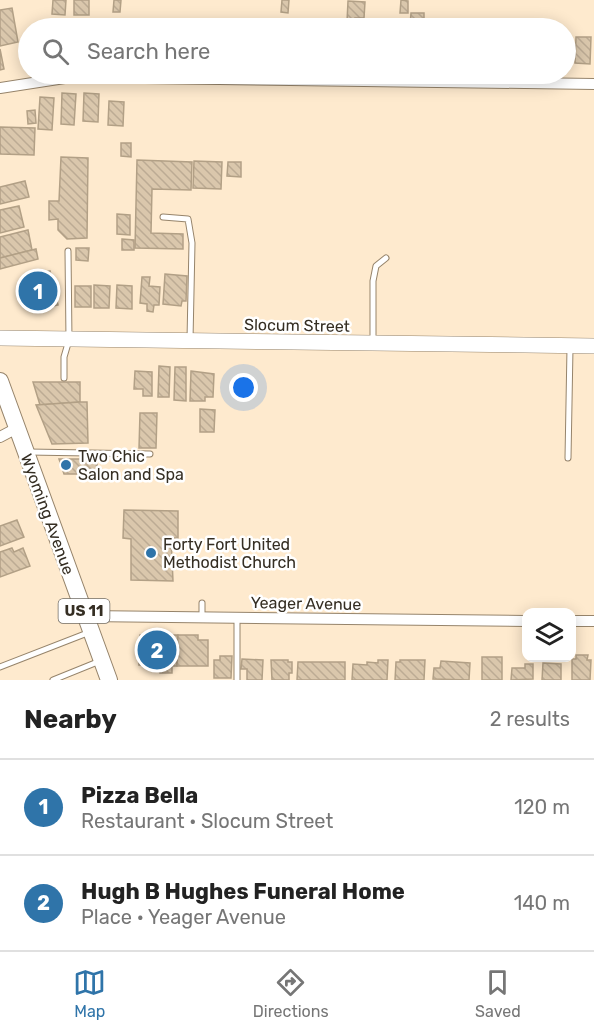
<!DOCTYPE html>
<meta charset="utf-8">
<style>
:root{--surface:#fff;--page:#f6f6f6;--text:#222;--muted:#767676;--line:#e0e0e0;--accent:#2f74a9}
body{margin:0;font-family:Rubik,sans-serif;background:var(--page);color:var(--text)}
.controls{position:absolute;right:18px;bottom:18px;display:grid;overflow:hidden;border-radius:12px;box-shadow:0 3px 15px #0003}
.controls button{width:54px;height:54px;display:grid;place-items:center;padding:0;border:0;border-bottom:2px solid var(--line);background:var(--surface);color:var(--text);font:30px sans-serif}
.you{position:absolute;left:244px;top:388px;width:21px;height:21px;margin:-15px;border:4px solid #fff;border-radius:50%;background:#1a73e8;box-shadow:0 0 0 9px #1a73e833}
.badge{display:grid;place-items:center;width:39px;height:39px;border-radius:50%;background:var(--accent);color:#fff;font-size:20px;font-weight:700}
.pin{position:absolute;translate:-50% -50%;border:3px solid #fff;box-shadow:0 2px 6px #0006}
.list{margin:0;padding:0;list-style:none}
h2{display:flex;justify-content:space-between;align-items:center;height:78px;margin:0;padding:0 24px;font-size:26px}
h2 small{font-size:20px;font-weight:400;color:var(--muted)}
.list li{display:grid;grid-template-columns:39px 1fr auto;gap:18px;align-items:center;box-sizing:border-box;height:96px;padding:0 24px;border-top:2px solid var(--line)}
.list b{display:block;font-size:22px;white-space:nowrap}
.list p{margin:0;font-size:20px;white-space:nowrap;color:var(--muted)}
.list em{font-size:20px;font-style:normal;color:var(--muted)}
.icon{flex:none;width:33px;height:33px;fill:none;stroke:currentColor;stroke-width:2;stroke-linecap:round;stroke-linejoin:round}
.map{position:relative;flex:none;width:594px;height:680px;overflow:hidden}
.search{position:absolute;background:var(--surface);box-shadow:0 3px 15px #0003;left:18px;right:18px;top:18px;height:66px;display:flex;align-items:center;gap:15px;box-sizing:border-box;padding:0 21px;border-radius:33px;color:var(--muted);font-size:22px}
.sheet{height:270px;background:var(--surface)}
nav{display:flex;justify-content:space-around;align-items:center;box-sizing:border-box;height:84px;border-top:2px solid var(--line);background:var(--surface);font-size:16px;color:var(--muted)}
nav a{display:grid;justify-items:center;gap:3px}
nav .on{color:var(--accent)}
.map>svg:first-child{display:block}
.building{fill:url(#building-back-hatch);stroke:#b2a086;stroke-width:1.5}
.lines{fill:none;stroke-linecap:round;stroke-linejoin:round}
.lane-casing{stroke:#96846b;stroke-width:7}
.street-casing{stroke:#96846b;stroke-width:12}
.secondary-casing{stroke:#96846b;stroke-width:16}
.primary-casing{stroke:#96846b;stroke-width:18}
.lane{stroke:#fff;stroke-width:5}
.street{stroke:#fff;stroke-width:10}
.secondary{stroke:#fff;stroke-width:15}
.primary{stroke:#fff;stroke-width:16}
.poi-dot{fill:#2f74a9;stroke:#fff;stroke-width:2}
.labels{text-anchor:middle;stroke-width:5;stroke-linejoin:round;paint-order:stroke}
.shield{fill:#fff;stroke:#726d65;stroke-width:1.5}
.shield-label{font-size:15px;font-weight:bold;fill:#352e23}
.street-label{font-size:16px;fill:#352e23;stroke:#fff}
.poi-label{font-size:16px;fill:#352e23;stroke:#fff;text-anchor:start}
</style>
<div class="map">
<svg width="594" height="680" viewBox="0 0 594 680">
<defs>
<pattern id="building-back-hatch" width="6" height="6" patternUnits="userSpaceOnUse" patternTransform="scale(1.5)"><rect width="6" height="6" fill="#dac7ac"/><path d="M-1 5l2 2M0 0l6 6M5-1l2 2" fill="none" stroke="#bcab94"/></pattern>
</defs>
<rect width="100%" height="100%" fill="#feeace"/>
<g class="building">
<path d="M53,0h13l-1,15 -13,-1z"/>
<rect x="74" y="0" width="15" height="15"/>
<path d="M114,0h7l-1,12h-7z"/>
<path d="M282,0h7l-1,13 -7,-1z"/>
<path d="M401,0l7,1v12h-8z"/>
<path d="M348,1l17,1 -1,16h-9v4h-8z"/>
<path d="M12,8l6,34 -18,4v-36z"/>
<path d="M411,13h13v13h-14z"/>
<path d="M325,26l19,1v1h-19z"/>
<path d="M391,26l16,1v1h-16z"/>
<path d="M576,37h15l-1,27 -15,-1z"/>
<path d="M0,49l4,20 -4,1z"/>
<path d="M62,93l14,1 -2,31 -13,-1z"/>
<path d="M84,93l15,1 -1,28 -15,-1z"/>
<path d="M40,97l14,1 -2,32 -14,-1z"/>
<path d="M109,101l15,1 -1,24 -15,-1z"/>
<path d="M35,110l1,13 -8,1 -1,-13z"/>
<path d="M0,127l35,1 -1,27 -34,-1z"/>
<path d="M121,143h10v14l-10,-1z"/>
<path d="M61,157l27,1 -1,80 -20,1 -9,-9v-11l-9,1v-19h10z"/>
<path d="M137,160l55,2 -1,28 -39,-1 -1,44 32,1v15l-48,-1z"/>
<path d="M194,161l28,1 -1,27 -28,-1z"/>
<path d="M228,162h13v15l-14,-1z"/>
<path d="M25,181l4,16 -29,7v-17z"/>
<path d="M19,206l5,21 -24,6v-23z"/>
<path d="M117,214l13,1v20l-13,-1z"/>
<path d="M28,230l4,20 -32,8v-21z"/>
<path d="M122,239l12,1v10h-12z"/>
<path d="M76,248h13l-1,13 -12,-1z"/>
<path d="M36,249l2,10 -38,10v-11z"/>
<path d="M50,271l8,34 -23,5 -7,-34z"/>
<path d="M165,274l22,2 -1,25h-4l-1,5 -18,-2z"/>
<path d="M142,277h8l-1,9 11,1 -1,18h-5l-1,7 -6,-1v-7l-7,-1z"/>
<path d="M94,285l16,1 -1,22h-15z"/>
<path d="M117,285l15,1v23l-16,-1z"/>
<rect x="75" y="286" width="16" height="21"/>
<path d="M159,366l11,1 -1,30h-11z"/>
<path d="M175,367h11v34l-12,-1z"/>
<path d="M135,371l17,1v24h-9v-7h-9z"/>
<path d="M191,371l23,3 -1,23h-8v4h-15z"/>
<path d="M33,382h47v20l-40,3z"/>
<path d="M80,402h7l1,41 -36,1 -16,-39z"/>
<path d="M200,409l15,1 -1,22h-14z"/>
<path d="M140,413h17l-1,35h-17z"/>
<path d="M81,455h9l1,6h6v10l-6,1v2h-27l-5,-15h21z"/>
<path d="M124,510l54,1v27h-7l2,43 -42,-1v-41l-8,-1z"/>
<path d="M17,520l7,17 -24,9v-20z"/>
<path d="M12,548l2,4 9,-4 7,18 -30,11v-25z"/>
<path d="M140,635h38l-1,31h-5v7h-12v-8h-21v-10h-2z"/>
<path d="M178,635h20v5h10v26h-31z"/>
<path d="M576,655h12l-1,5h4l-1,20h-18v-21h4z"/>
<path d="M220,656h12l-1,22h-17v-18h6z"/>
<rect x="482" y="657" width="20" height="23"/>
<path d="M242,659l21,1 -1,20h-15v-11h-6z"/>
<path d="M271,660h17v2h4v11h-3v7h-17z"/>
<path d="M378,660h10l-1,20h-35l1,-16 14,1v-3l11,1z"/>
<path d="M400,660h25l-1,20h-29l1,-18h4z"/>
<path d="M441,661l29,2 -1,17 -36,-1 1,-11h6z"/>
<path d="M298,662h47v18h-48z"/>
<path d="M543,663l18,1v16h-19z"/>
<path d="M525,664h8v15l-22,1 1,-12h13z"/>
</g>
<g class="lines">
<g class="lane-casing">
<g id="lane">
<path d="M163,217l25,2 4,24 -2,97"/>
<path d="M373,342v-61l3,-15 10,-8"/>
<path d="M64,378v-21l5,-17 -1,-89"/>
<path d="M28,452l122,2"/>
<path d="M568,458l2,-110"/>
<path d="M202,617v-14"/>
<path d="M237,618v62"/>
<path d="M0,667l90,-35"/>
<path d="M53,680l47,-19"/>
</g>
</g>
<g class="street-casing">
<g id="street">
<path d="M0,88l71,-11 523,7"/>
<path d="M0,437l17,-9"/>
<path d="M86,616l440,5"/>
<path d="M572,621h22"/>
</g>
</g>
<g class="secondary-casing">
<path id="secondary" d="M0,338l594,8"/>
</g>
<g class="primary-casing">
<path id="primary" d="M0,381l109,299"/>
</g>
<use href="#lane" class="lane"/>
<use href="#street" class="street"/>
<use href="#secondary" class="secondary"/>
<use href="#primary" class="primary"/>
</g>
<g class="poi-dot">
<circle cx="66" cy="465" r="6"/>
<circle cx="151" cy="553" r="6"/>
</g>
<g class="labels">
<rect class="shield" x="58.5" y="599" width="51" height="24" rx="4.5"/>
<g class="shield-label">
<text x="84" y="616">US 11</text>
</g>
<g class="street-label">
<text transform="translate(297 325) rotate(1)" y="6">Slocum Street</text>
<text transform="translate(48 514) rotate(70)" y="6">Wyoming Avenue</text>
<text transform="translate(306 603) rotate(1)" y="6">Yeager Avenue</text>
</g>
<g class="poi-label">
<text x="78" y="462">Two Chic<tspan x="78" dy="18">Salon and Spa</tspan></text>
<text x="163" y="550">Forty Fort United<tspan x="163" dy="18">Methodist Church</tspan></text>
</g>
</g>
</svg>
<div class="controls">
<button><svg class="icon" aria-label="layers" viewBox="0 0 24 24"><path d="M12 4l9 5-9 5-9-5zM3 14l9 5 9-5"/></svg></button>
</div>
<div class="you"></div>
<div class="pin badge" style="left:38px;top:291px">1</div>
<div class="pin badge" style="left:157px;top:650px">2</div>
<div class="search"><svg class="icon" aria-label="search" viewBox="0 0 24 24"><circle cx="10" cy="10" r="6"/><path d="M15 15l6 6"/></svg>Search here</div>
</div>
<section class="sheet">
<h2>Nearby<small>2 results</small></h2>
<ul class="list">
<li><span class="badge">1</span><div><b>Pizza Bella</b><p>Restaurant · Slocum Street</p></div><em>120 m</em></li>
<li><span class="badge">2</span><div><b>Hugh B Hughes Funeral Home</b><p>Place · Yeager Avenue</p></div><em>140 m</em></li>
</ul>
</section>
<nav>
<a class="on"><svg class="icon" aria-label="map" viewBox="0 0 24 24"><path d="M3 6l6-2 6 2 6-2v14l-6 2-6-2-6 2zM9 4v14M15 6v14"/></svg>Map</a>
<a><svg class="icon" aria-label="directions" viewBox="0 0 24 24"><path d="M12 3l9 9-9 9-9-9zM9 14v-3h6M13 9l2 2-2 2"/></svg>Directions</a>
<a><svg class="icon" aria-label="saved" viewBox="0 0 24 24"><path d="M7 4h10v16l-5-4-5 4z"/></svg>Saved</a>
</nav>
